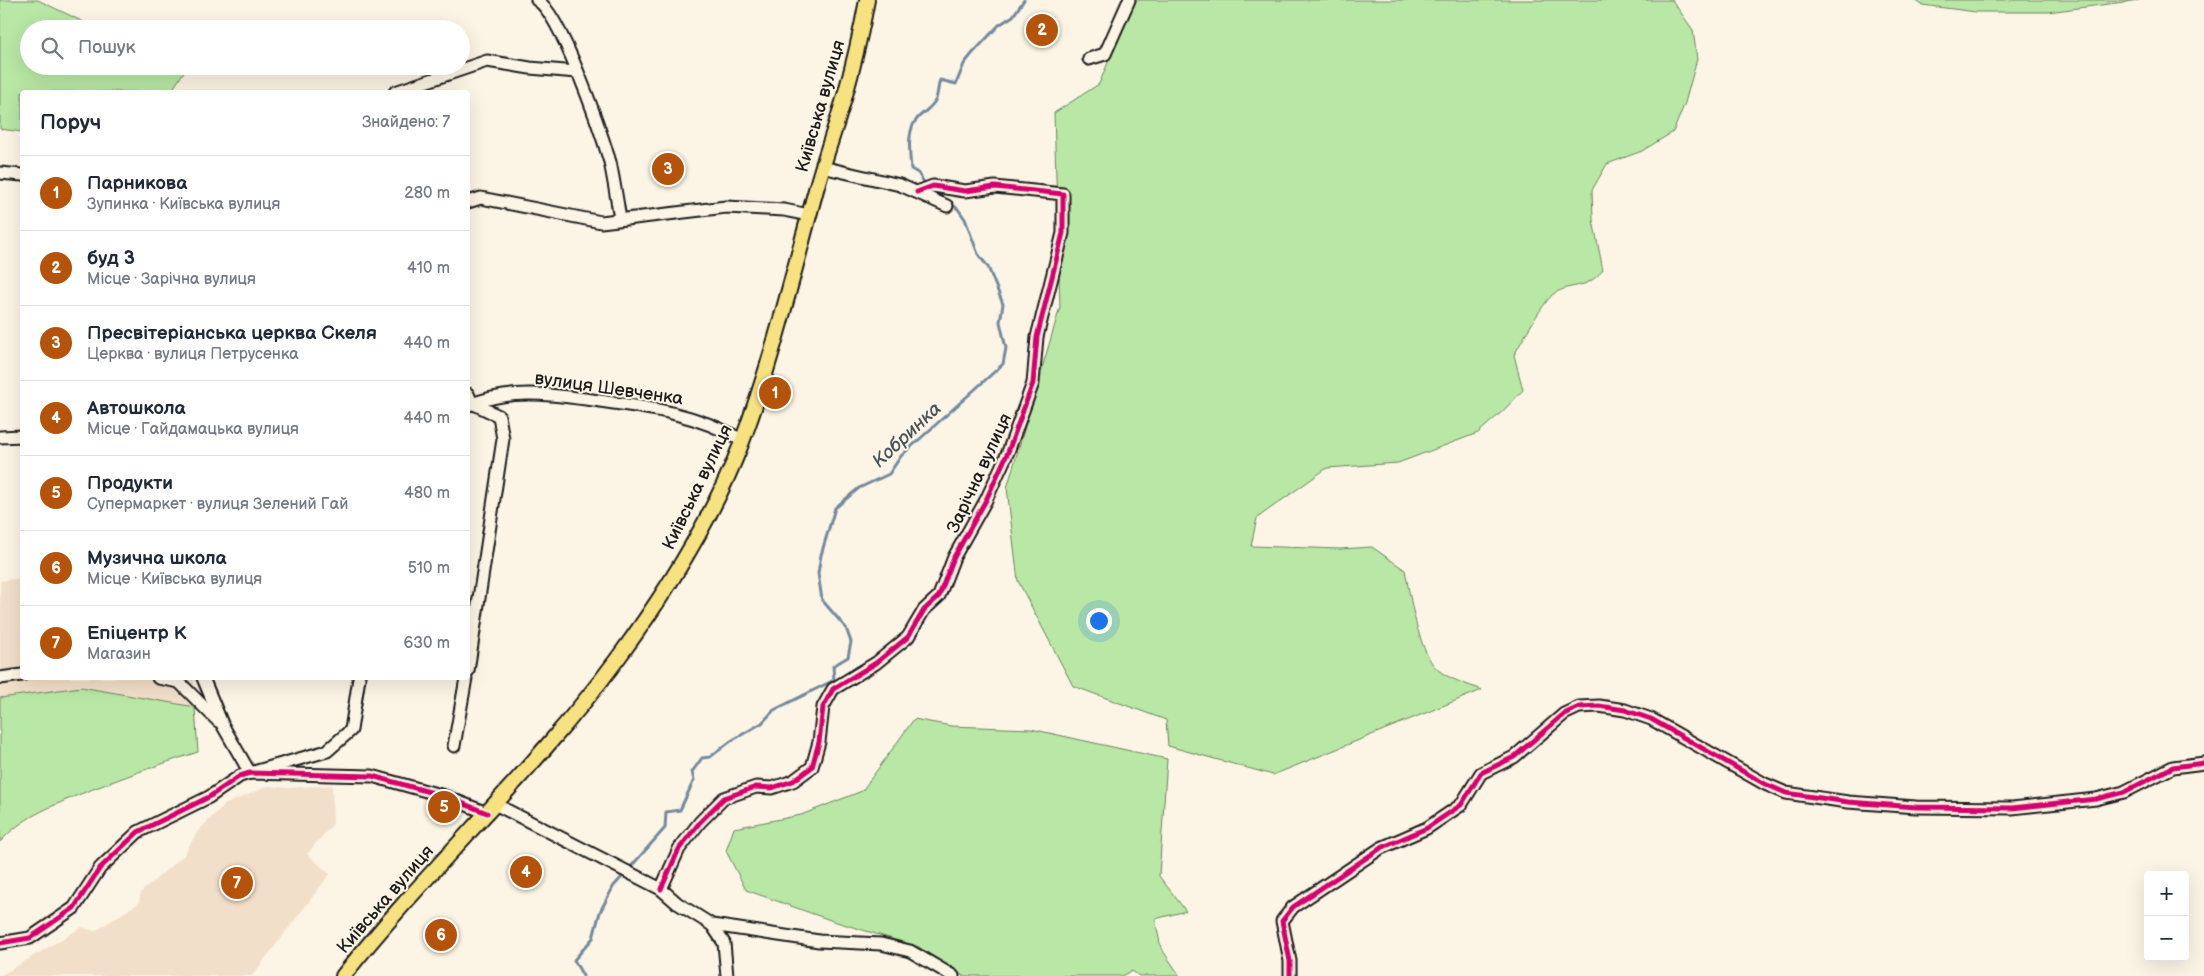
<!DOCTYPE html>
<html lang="uk">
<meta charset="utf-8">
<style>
:root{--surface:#fff;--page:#f2f2f3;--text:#1f2937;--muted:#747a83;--line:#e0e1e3;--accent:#b45309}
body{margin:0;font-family:"Balsamiq Sans",sans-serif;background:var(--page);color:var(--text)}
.controls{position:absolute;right:15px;bottom:15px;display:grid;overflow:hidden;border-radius:5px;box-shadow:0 5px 20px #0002}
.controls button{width:45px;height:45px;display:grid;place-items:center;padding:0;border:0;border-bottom:1px solid var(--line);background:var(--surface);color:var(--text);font:25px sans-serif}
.you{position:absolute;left:1098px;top:620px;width:18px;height:18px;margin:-12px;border:4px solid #fff;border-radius:50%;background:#1a73e8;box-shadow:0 0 0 8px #1a73e833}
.badge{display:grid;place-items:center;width:32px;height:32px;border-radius:50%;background:var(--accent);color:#fff;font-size:16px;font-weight:700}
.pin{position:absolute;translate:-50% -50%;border:2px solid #fff;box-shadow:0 1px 5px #0006}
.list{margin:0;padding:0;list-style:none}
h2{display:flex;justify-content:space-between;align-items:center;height:65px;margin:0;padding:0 20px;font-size:21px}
h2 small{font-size:16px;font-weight:400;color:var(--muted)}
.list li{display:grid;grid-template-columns:32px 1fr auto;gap:15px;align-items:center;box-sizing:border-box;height:75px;padding:0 20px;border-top:1px solid var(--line)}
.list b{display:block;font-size:19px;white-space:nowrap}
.list p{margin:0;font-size:16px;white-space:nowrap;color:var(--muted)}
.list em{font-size:16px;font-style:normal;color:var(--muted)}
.icon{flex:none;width:28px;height:28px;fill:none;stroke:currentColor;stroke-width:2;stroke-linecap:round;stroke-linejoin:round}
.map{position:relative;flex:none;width:2204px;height:976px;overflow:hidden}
.search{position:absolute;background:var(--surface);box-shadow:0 5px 20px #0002;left:20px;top:20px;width:450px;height:55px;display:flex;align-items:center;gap:12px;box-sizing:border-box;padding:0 18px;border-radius:28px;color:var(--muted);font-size:19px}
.panel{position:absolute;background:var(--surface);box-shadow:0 5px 20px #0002;left:20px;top:90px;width:450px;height:590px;border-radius:5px}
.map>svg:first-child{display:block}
.built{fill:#f2dfca}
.green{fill:#b9e7a5;stroke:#6a8260}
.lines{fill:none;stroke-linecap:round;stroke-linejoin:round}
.stream{stroke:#738a9f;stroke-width:3}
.minor-casing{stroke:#1c1c1c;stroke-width:15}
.major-casing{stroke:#1c1c1c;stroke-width:18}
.minor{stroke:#fcf5e5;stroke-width:11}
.major{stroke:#f7e281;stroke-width:14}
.cycleway-casing{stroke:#fcf5e5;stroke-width:8}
.cycleway{stroke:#d6006c;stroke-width:5}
.labels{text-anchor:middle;stroke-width:4;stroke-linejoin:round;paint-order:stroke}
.street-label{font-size:18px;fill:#1c1c1c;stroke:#fcf5e5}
.water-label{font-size:19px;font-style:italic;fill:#48535d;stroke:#fcf5e5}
</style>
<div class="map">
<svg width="2204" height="976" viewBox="0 0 2204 976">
<rect width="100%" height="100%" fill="#fcf5e5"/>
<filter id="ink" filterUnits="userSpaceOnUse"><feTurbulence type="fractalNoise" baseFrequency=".02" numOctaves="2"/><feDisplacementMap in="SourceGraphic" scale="10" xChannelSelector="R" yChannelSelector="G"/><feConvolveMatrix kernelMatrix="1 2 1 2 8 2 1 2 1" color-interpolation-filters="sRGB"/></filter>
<g filter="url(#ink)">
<g class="built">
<path d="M22,578v100h172l1,29 -114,-20 -81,11v-117z"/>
<path d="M332,785l1,39 -26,30 23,20 -78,102h-252l82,-49 13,4 44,-28 2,-11 43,-37 13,-23 27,-27 44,-19 20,2z"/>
</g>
<g class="green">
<path d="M0,0h38l60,29h-69v37h147l9,4 -14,22h-149v40l-22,-3z"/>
<path d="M1134,0h538l21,30 4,29 -12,44 -12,29 -31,19 -35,13 -15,26 1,30 10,50c-18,21 -29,12 -48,23 -10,5 -34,50 -41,62l9,35 -20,21 -25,22 -80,30 -71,5 -70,50 -6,28 89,3 32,-2 33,23c5,25 13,81 32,99 13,11 30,15 45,21l-209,85 -105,-29 -2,-26 -93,-34 -55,-105 -11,-93 53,-181 -6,-194 45,-29z"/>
<path d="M1915,0h224l-91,12h-72l-54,-7z"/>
<path d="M81,687l114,20 3,45c-41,13 -80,27 -120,43 -30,13 -55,22 -78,47v-144z"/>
<path d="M914,719l37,7 80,3 136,30 -8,117 27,35 -31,8 6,29 19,28h-41l-7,-5 -10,5h-159l-44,-29 -86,-26 -87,-31 -20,-39 8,-23 67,-13 61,-24z"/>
</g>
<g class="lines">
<path class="stream" d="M583,976l-9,-16 19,-22 7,-26 13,-25 52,-59 1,-16 14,-2 14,-30 -2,-8 10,-14 8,-1 21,-16 31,-18 12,-13 60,-30 -1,-14 15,-9 3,-15 -5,-14 -24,-28 -4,-27 3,-18 14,-47 24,-20 30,-14 12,-18 102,-92 3,-16 -6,-26 3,-18 -15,-37 -10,-13 -13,-35 -7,-10 -17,-13 -10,-3 -13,-20 -7,-4c-1,-15 -5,-38 6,-50 6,-7 15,-11 19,-20 2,-6 2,-13 4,-19l16,4 8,-20 8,-10 27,-29 14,-9 11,-16"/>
<g class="minor-casing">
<g id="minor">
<path d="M537,0c24,14 64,132 73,162 4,19 7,38 10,57"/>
<path d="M1089,59l16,-5 24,-54"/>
<path d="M395,92l92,-31 43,7 47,4"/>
<path d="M822,167l78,18 47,21"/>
<path d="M0,173l22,2"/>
<path d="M468,202l13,-4 120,24 125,-15 58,3 25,5"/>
<path d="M468,394l4,9 27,13 4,23 -35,232"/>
<path d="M469,405c45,-18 86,-10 131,-4 52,7 96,13 142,39"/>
<path d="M0,437l22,-1"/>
<path d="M0,678l22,-3"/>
<path d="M158,678l21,4 39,39"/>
<path d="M203,678l20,48 27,47 77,-22 24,-21 8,-52"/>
<path d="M454,746l12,-68"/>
<path d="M495,804l166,85 16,14 35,22 107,16 62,3 29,7 43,25"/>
<path d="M661,889l18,-40 21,-27 24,-24 32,-11 16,1 21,-7 19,-14 7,-25 4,-35 10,-18 43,-26 32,-26 16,-27 15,-14 15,-39 32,-57 22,-48 25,-69 4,-46 26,-104v-39l-68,-7 -30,4 -32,-5 -16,6"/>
<path d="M712,925l12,18 3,33"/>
<path d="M0,943l30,-5 44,-30 26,-40 38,-36 71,-35 31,-21 10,-3 122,3 72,20 43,17"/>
<path d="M1290,976v-15l-8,-40 11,-14 88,-59 46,-20 34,-23 20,-32 33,-16 50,-43 15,-7 20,-1 26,4 26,9 114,65 21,9 62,9 68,5 96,1 84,-9 28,-7 49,-25 31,-4"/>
</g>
</g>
<g class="major-casing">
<path id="major" d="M343,976c87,-110 192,-205 275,-318 48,-65 92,-135 122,-211 32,-84 53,-174 77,-261 8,-29 18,-57 27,-87 9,-32 17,-66 23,-99"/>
</g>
<use href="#minor" class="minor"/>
<use href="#major" class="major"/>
<g class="cycleway-casing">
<g id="cycleway">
<path d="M661,889l18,-40 21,-27 24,-24 32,-11 16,1 21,-7 19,-14 7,-25 4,-35 10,-18 43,-26 32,-26 16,-27 15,-14 15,-39 32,-57 22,-48 25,-69 4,-46 26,-104v-39l-68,-7 -30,4 -32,-5 -16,6"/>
<path d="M0,943l30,-5 44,-30 26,-40 38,-36 71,-35 31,-21 10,-3 122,3 72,20 43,17"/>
<path d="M1290,976v-15l-8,-40 11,-14 88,-59 46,-20 34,-23 20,-32 33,-16 50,-43 15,-7 20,-1 26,4 26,9 114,65 21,9 62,9 68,5 96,1 84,-9 28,-7 49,-25 31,-4"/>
</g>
</g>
<use href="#cycleway" class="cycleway"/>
</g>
</g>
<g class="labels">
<g class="street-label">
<text transform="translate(820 106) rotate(-74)" y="6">Київська вулиця</text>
<text transform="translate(609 388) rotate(8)" y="6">вулиця Шевченка</text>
<text transform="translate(979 473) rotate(-65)" y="6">Зарічна вулиця</text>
<text transform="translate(697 487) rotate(-64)" y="6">Київська вулиця</text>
<text transform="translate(385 899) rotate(-49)" y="6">Київська вулиця</text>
</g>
<g class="water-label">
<text transform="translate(906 434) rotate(-43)" y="7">Кобринка</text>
</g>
</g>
</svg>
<div class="controls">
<button>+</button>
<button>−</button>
</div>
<div class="you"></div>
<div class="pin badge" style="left:775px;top:393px">1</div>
<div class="pin badge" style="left:1042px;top:30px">2</div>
<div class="pin badge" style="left:668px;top:169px">3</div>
<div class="pin badge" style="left:526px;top:872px">4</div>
<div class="pin badge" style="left:444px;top:807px">5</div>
<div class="pin badge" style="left:441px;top:935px">6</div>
<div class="pin badge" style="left:237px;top:883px">7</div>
<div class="search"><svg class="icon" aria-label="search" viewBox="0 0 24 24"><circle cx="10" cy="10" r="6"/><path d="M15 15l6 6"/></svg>Пошук</div>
<section class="panel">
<h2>Поруч<small>Знайдено: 7</small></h2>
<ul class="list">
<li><span class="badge">1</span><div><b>Парникова</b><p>Зупинка · Київська вулиця</p></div><em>280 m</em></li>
<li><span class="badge">2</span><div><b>буд 3</b><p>Місце · Зарічна вулиця</p></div><em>410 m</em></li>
<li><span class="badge">3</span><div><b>Пресвітеріанська церква Скеля</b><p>Церква · вулиця Петрусенка</p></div><em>440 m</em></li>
<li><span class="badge">4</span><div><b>Автошкола</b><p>Місце · Гайдамацька вулиця</p></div><em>440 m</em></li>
<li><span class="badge">5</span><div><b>Продукти</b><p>Супермаркет · вулиця Зелений Гай</p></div><em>480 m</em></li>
<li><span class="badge">6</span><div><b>Музична школа</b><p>Місце · Київська вулиця</p></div><em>510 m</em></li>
<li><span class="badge">7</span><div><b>Епіцентр К</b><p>Магазин</p></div><em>630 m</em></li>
</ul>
</section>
</div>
